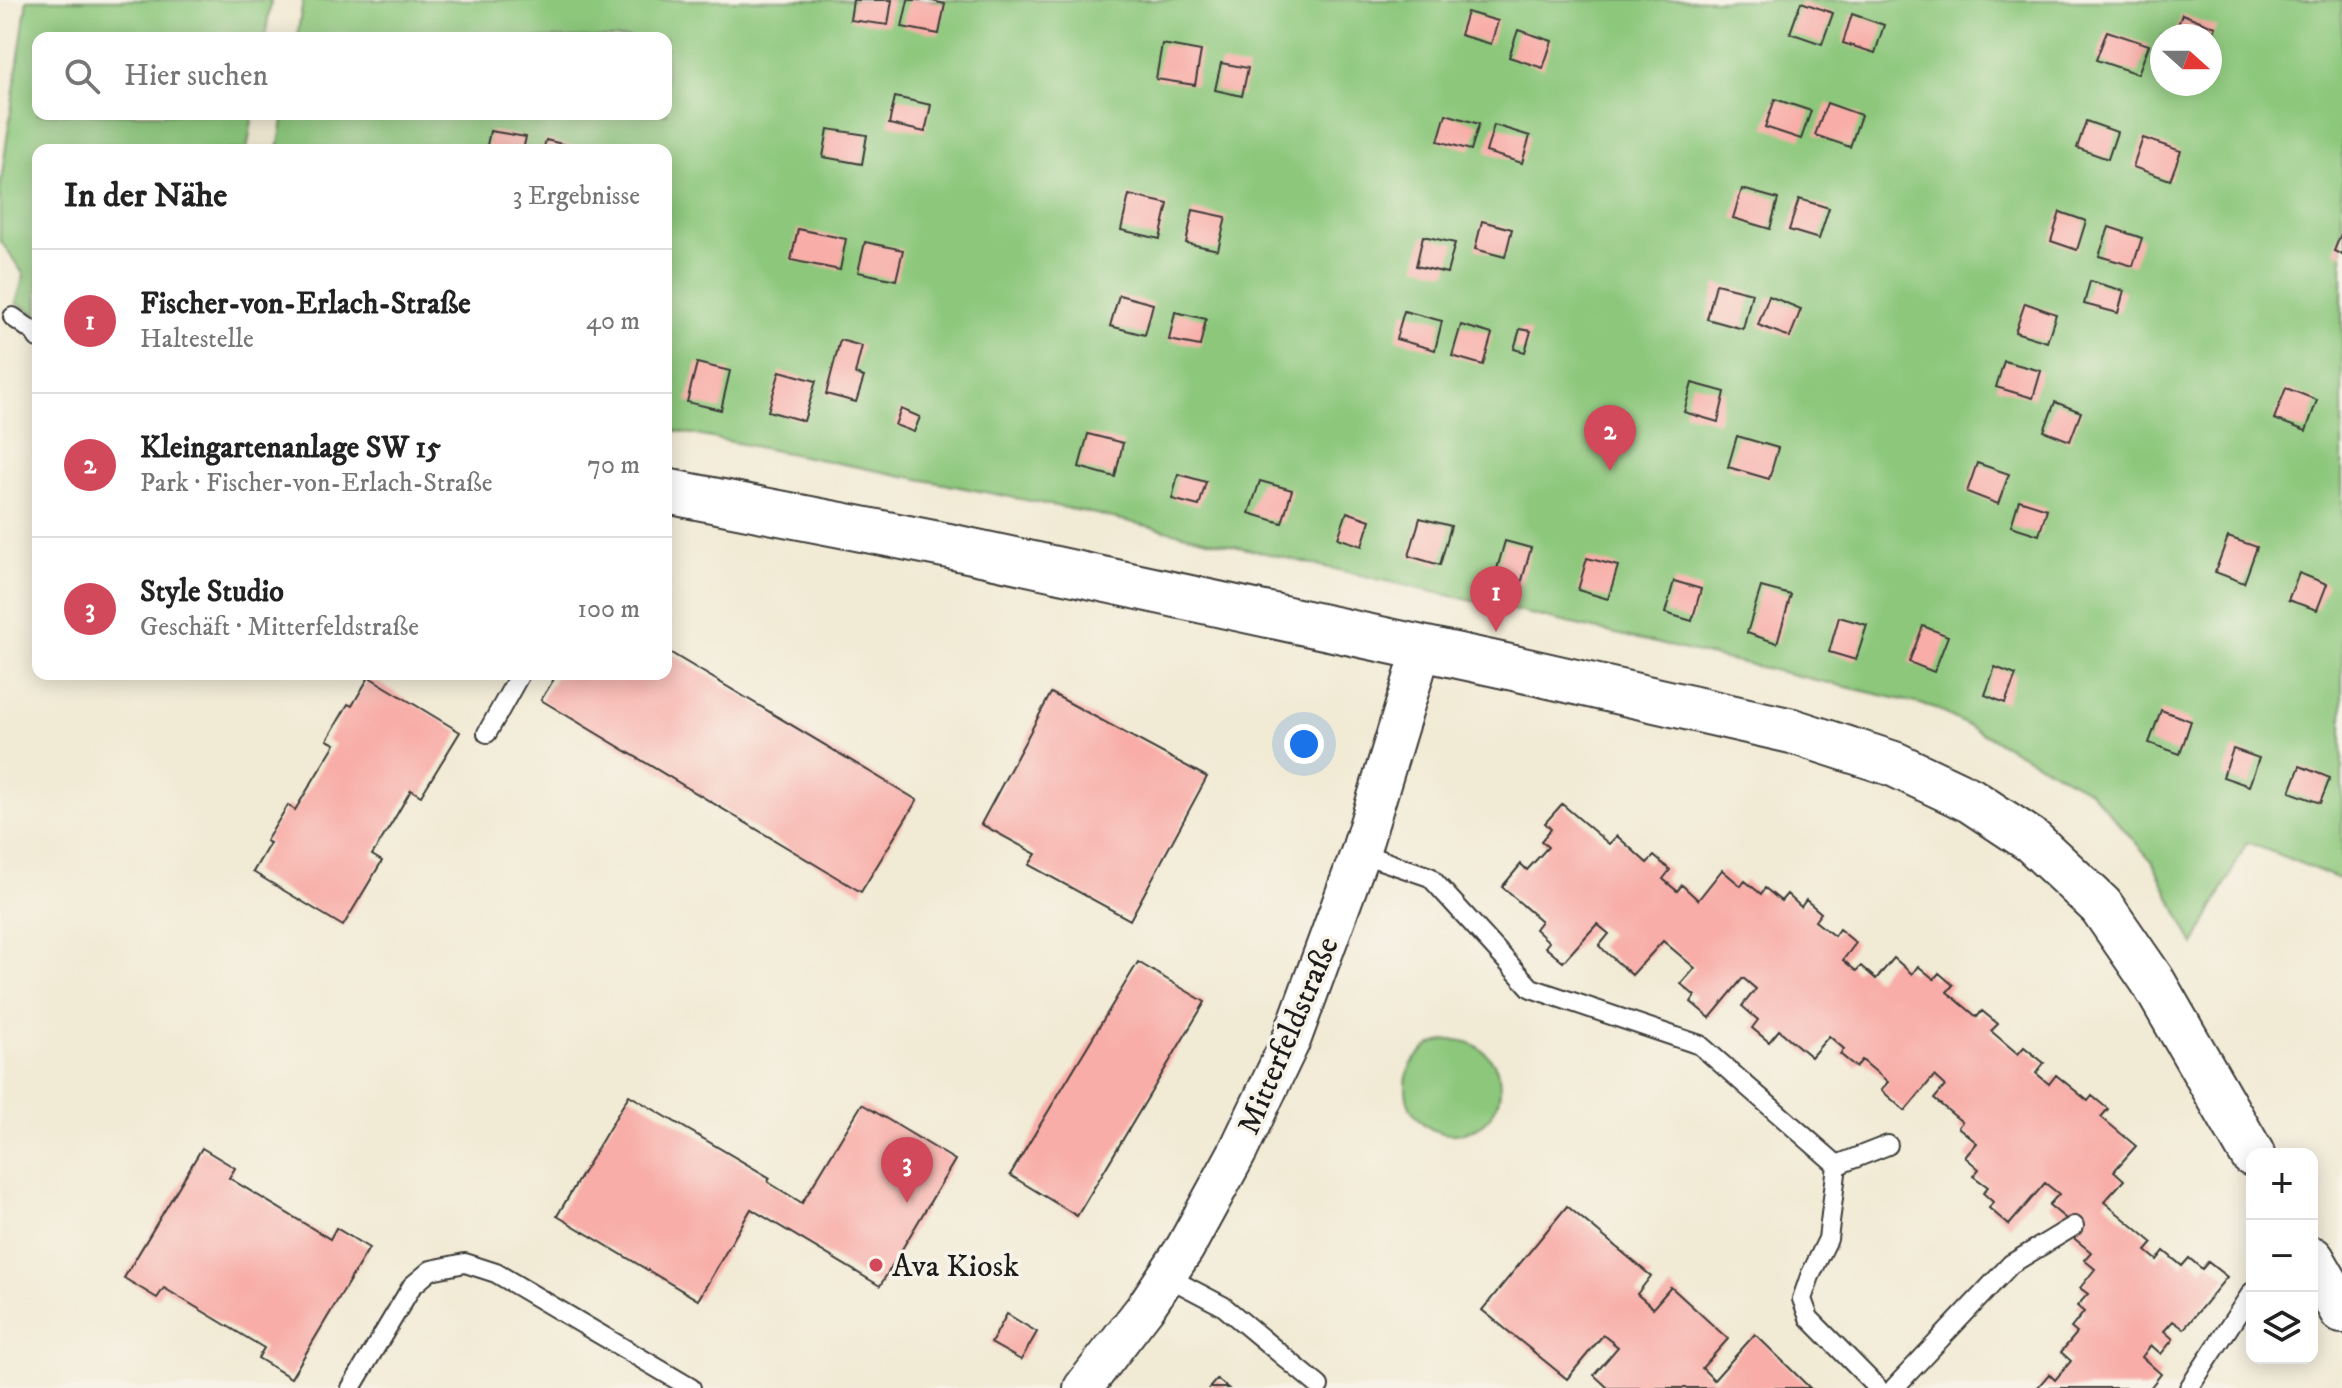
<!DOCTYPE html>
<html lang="de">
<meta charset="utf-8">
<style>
:root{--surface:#fff;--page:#f2f2f2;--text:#222;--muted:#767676;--line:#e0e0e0;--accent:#d1495b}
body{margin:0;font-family:"IM FELL DW Pica",serif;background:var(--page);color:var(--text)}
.controls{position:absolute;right:24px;bottom:24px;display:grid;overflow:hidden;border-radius:16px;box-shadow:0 4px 20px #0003}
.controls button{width:72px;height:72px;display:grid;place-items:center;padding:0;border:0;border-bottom:2px solid var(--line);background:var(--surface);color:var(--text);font:40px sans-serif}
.compass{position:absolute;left:2150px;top:24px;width:72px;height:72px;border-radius:50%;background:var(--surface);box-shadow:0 4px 20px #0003;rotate:111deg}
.you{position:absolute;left:1304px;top:744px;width:28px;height:28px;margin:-20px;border:6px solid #fff;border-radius:50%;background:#1a73e8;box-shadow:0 0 0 12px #1a73e833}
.badge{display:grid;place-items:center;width:52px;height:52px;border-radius:50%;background:var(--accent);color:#fff;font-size:26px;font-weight:700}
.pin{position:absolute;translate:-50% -66px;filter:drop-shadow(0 2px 4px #0008)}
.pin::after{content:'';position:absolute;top:42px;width:28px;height:24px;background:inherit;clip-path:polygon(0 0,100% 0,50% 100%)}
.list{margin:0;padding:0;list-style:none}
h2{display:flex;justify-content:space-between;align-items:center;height:104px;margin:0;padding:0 32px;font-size:34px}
h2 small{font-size:26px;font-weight:400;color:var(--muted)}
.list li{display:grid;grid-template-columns:52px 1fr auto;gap:24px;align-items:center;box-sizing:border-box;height:144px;padding:0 32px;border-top:2px solid var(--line)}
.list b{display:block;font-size:30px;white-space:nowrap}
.list p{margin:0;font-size:26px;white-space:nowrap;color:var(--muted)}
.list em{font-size:26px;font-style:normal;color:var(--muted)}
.icon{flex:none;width:44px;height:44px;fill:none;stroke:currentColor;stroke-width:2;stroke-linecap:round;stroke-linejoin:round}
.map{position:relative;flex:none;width:2342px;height:1388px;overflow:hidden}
.search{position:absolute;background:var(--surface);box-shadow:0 4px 20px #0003;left:32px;top:32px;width:640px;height:88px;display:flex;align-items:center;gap:20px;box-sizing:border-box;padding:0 28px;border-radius:16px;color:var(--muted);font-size:30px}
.panel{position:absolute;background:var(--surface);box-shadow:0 4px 20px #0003;left:32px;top:144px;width:640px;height:536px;border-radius:16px}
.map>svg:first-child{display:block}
.green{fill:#8cc77b;stroke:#54724c;stroke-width:2;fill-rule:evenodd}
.building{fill:#f8ada8}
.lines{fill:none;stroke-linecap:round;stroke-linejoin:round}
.service-casing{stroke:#3c3b38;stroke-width:22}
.minor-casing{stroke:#3c3b38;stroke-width:42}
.tertiary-casing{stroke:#3c3b38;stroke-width:48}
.service{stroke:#fff;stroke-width:18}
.minor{stroke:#fff;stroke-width:38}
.tertiary{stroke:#fff;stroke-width:44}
.poi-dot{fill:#d1495b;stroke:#f7f3e8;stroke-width:3}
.labels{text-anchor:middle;stroke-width:7;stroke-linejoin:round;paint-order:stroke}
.street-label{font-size:32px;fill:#1c1c1c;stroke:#f7f3e8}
.poi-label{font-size:32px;fill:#1c1c1c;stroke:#f7f3e8;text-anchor:start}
</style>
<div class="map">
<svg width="2342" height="1388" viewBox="0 0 2342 1388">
<rect width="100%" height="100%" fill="#f7f3e8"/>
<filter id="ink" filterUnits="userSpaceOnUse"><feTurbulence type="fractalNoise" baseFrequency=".0125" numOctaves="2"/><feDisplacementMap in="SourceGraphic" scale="16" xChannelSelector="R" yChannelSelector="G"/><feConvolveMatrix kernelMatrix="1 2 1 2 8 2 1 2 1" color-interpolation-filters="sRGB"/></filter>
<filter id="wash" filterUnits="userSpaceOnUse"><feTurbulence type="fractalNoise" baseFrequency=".006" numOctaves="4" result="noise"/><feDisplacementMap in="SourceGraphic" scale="32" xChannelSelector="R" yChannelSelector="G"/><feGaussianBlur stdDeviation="1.8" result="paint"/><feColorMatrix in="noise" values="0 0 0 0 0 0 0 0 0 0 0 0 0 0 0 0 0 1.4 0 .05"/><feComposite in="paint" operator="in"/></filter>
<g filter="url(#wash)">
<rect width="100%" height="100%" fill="#f1ead4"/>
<g class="green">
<path d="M27,0h244l-6,38h-227v76h215l-6,36h-209v165l-22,-12 8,-28 -24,-35v-52z"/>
<path d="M303,0h2039v880l-95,-38 -53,103 -42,-84 -62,-70 -157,-84 -842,-194 -425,-84v-279h-388l6,-36h382v-76h-369zM2162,36h48v48h-48z"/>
<circle cx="1453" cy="1087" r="47"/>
</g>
<g id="blocks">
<g class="building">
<path d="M853,0h39l-4,25 -38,-5z"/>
<path d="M908,0h20l17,4 -6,30 -37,-7z"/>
<path d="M1801,2l32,11 -11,31 -32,-11z"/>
<path d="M1467,12l31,9 -7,23 -31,-9z"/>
<path d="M1852,14l32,11 -9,28 -32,-10z"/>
<path d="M2182,14l34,13 -4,9h-38z"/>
<path d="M1518,30l34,11 -9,27 -34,-11z"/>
<path d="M2107,31l42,14 -11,29 -42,-14z"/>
<path d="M1162,44l39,7 -6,34 -39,-6z"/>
<path d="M1221,63l27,5 -6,28 -27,-6z"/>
<path d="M895,97l36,8 -6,27 -36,-8z"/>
<path d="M1775,99l36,12 -10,28 -36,-12z"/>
<path d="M1827,103l34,12 -11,32 -35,-12z"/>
<path d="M1446,114l33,10 -8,26 -33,-9z"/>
<path d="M2086,121l31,11 -9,27 -31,-11z"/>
<path d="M1494,125l36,11 -8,27 -36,-11z"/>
<path d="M828,129l39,6 -5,29 -39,-7z"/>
<path d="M490,131l36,6 -3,13h-37z"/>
<path d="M2143,138l38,13 -11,29 -37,-13z"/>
<path d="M546,140l36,9v1h-39z"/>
<path d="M1742,189l36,10 -8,30 -37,-11z"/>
<path d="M1129,195l39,9 -8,35 -39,-9z"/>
<path d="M1799,199l30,9 -10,31 -30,-9z"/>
<path d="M1193,210l33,7 -8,33 -32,-7z"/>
<path d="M2060,212l26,9 -9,29 -26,-9z"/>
<path d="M1482,221l30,8 -7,28 -30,-8z"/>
<path d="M2109,227l33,11 -9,28 -34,-10z"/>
<path d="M798,229l48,10 -6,31 -49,-10z"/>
<path d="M2342,231v24l-8,-4z"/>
<path d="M1423,236l32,7 -8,30 -31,-7z"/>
<path d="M865,242l38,8 -7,30 -38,-8z"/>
<path d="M2090,281l34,10 -6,22 -34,-9z"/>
<path d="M1716,284l36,9 -9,36 -36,-10z"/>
<path d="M1119,295l34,9 -8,31 -35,-9z"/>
<path d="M1769,296l32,13 -11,28 -32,-12z"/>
<path d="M2025,303l31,11 -9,28 -32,-10z"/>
<path d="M1404,311l38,10 -7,29 -39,-11z"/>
<path d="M1175,312l31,7 -6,27 -31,-6z"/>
<path d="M1461,325l31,9 -9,31 -31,-9z"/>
<path d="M1520,329l11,2 -6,21 -11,-3z"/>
<path d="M840,340l22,6 -7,28 9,3 -8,25 -30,-8z"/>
<path d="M2004,361l37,10 -8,27 -37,-11z"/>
<path d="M697,363l33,8 -9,39 -34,-8z"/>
<path d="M780,371l36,10 -12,40 -36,-10z"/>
<path d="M1692,383l33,9 -7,30 -34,-10z"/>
<path d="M2286,388l31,12 -11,31 -32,-12z"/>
<path d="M2055,402l26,10 -11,29 -26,-10z"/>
<path d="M901,409l19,8 -6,15 -19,-7z"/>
<path d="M1088,434l35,9 -8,34 -36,-10z"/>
<path d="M1737,436l41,12 -9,31 -41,-12z"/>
<path d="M1977,463l32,11 -11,30 -31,-12z"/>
<path d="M1178,474l28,8 -7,24 -27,-7z"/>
<path d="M1260,481l32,9 -10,33 -33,-10z"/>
<path d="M2019,500l28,9 -8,26 -28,-9z"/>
<path d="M1347,512l23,8 -8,26 -24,-8z"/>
<path d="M1420,518l31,8 -11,39 -31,-9z"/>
<path d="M2228,537l29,10 -13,36 -29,-11z"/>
<path d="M1505,541l26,7 -10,36 -26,-8z"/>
<path d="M1587,558l31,8 -10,33 -30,-9z"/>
<path d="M2299,573l28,11 -10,26 -29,-10z"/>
<path d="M1674,581l27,8 -9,32 -27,-8z"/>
<path d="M1761,587l30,8 -14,48 -30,-10z"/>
<path d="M1839,617l28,8 -11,35 -27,-8z"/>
<path d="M1923,626l25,10 -14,36 -25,-10z"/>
<path d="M666,650l251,150 -56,92 -320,-192 16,-26h109z"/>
<path d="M1995,667l21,8 -11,28 -20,-8z"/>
<path d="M369,677l91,55 -39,64 -10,-6 -19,33 -20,32 10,6 -39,65 -90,-54 17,-29 -4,-2 22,-36 7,5 40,-66 -8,-4 21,-36 4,2z"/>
<path d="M1051,693l156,84 -77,143 -101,-55 7,-11 -55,-30z"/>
<path d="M2161,710l30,11 -11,33 -31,-11z"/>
<path d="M2233,749l26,9 -10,28 -26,-9z"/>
<path d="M2300,766l30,12 -10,25 -30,-11z"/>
<path d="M1562,804l47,40 8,-8 30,27 7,-7 16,14 -7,9 14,12 5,-6 16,15 24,-30 19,16 4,-5 16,13 4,-6 16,13 6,-7 14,13 5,-7 15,13 -6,8 19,15 5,-7 17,14 -13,17 13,11 5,-5 15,13 18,-21 18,16 6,-8 16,13 5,-6 14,12 -6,7 30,25 5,-6 16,13 -7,7 27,23 6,-7 20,16 -8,10 13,11 7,-9 32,26 4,-5 16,13 -7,8 35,29 -22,25 10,9 -20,22 49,41 -7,8 11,9 7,-9 18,15 7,-8 13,11 6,-7 19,15 -43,52 -11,-8 -9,10 9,8 -12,15 -10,-9 -9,12 19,17 -11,14h-113l12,-14 6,6 16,-19 -10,-9 16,-19 -6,-5 13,-16 -7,-6 11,-12 -8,-6 15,-19 -11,-9 7,-8 -21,-17 6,-8 -27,-22 10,-11 -14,-11 -36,42 -20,-17 4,-6 -10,-9 5,-6 -15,-11 6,-7 -14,-12 12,-14 -19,-16 4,-5 -28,-23 11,-13 -11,-10 -29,35 -24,-21 7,-8 -26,-22 -6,7 -16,-13 4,-5 -15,-13 -18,21 -32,-27 -10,12 -17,-14 6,-8 -16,-14 14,-17 -13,-11 -33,40 -19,-16 4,-6 -14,-12 14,-16 -32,-27 -31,34 -33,-29 10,-12 -12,-10 -34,38 -18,-15 4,-5 -14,-13 6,-8 -39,-34 19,-23 6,6 21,-23 -7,-6 10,-12 -6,-6z"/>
<path d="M1138,962l67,40 -128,214 -67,-41z"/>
<path d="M629,1095l141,83 -2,4 34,21 60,-99 93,56 -75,126 -129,-77 -53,91 -141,-84z"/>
<path d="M202,1148l33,20 -6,10 101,61 6,-11 33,20 -78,130 -33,-20 6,-10 -100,-60 -7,10 -33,-20z"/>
<path d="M1567,1206l84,70 -14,18 16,14 18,-21 57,52 -26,29 12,12 41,-46 55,54h-202l-14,-13 24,-28 -15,-12 -36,44 -85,-69z"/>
<path d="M1007,1314l30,18 -16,28 -30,-17z"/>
<path d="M1217,1379l11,9h-19z"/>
</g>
</g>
</g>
<g filter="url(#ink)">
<use href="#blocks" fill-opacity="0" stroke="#3c3b38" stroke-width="2"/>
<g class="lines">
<g class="service-casing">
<g id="service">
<path d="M13,317l21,15 4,6"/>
<path d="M487,733l33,-59"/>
<path d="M1360,853l70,24 101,111 169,57 137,120 -9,74 -18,37 -8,23 7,19 69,70"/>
<path d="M1837,1165l51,-20"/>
<path d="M1166,1276l57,30 96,80"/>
<path d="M351,1388l61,-102 19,-16 34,-7 31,10 195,115"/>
<path d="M1894,1388l117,-124 63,-38"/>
<path d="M2189,1388l63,-96"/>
</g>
</g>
<g class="minor-casing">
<path id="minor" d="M1083,1388l62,-80 40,-60 53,-97 54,-113 68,-185 62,-204"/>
</g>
<g class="tertiary-casing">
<g id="tertiary">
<path d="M666,491l283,55 556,120 287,65 102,33 76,36 62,41 69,65 51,74 100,174"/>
<path d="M2312,1259l30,52"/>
</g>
</g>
<use href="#service" class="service"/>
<use href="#minor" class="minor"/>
<use href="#tertiary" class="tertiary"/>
</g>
</g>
<circle class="poi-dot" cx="876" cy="1265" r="8"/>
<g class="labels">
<g class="street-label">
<text transform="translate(1287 1035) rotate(-67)" y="11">Mitterfeldstraße</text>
</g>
<g class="poi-label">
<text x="892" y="1276">Ava Kiosk</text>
</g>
</g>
</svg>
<div class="controls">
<button>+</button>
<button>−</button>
<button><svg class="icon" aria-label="layers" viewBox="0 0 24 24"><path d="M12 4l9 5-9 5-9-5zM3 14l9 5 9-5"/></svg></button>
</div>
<svg class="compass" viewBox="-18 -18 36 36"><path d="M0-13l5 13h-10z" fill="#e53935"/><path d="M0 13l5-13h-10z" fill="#767676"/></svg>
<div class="you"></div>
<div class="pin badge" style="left:1496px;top:632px">1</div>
<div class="pin badge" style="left:1610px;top:471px">2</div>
<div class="pin badge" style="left:907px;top:1203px">3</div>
<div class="search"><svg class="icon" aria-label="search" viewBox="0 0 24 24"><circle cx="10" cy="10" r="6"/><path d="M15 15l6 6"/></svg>Hier suchen</div>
<section class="panel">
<h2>In der Nähe<small>3 Ergebnisse</small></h2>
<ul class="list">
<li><span class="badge">1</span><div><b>Fischer-von-Erlach-Straße</b><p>Haltestelle</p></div><em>40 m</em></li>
<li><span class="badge">2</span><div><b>Kleingartenanlage SW 15</b><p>Park · Fischer-von-Erlach-Straße</p></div><em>70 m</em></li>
<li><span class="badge">3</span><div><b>Style Studio</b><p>Geschäft · Mitterfeldstraße</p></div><em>100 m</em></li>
</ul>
</section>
</div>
